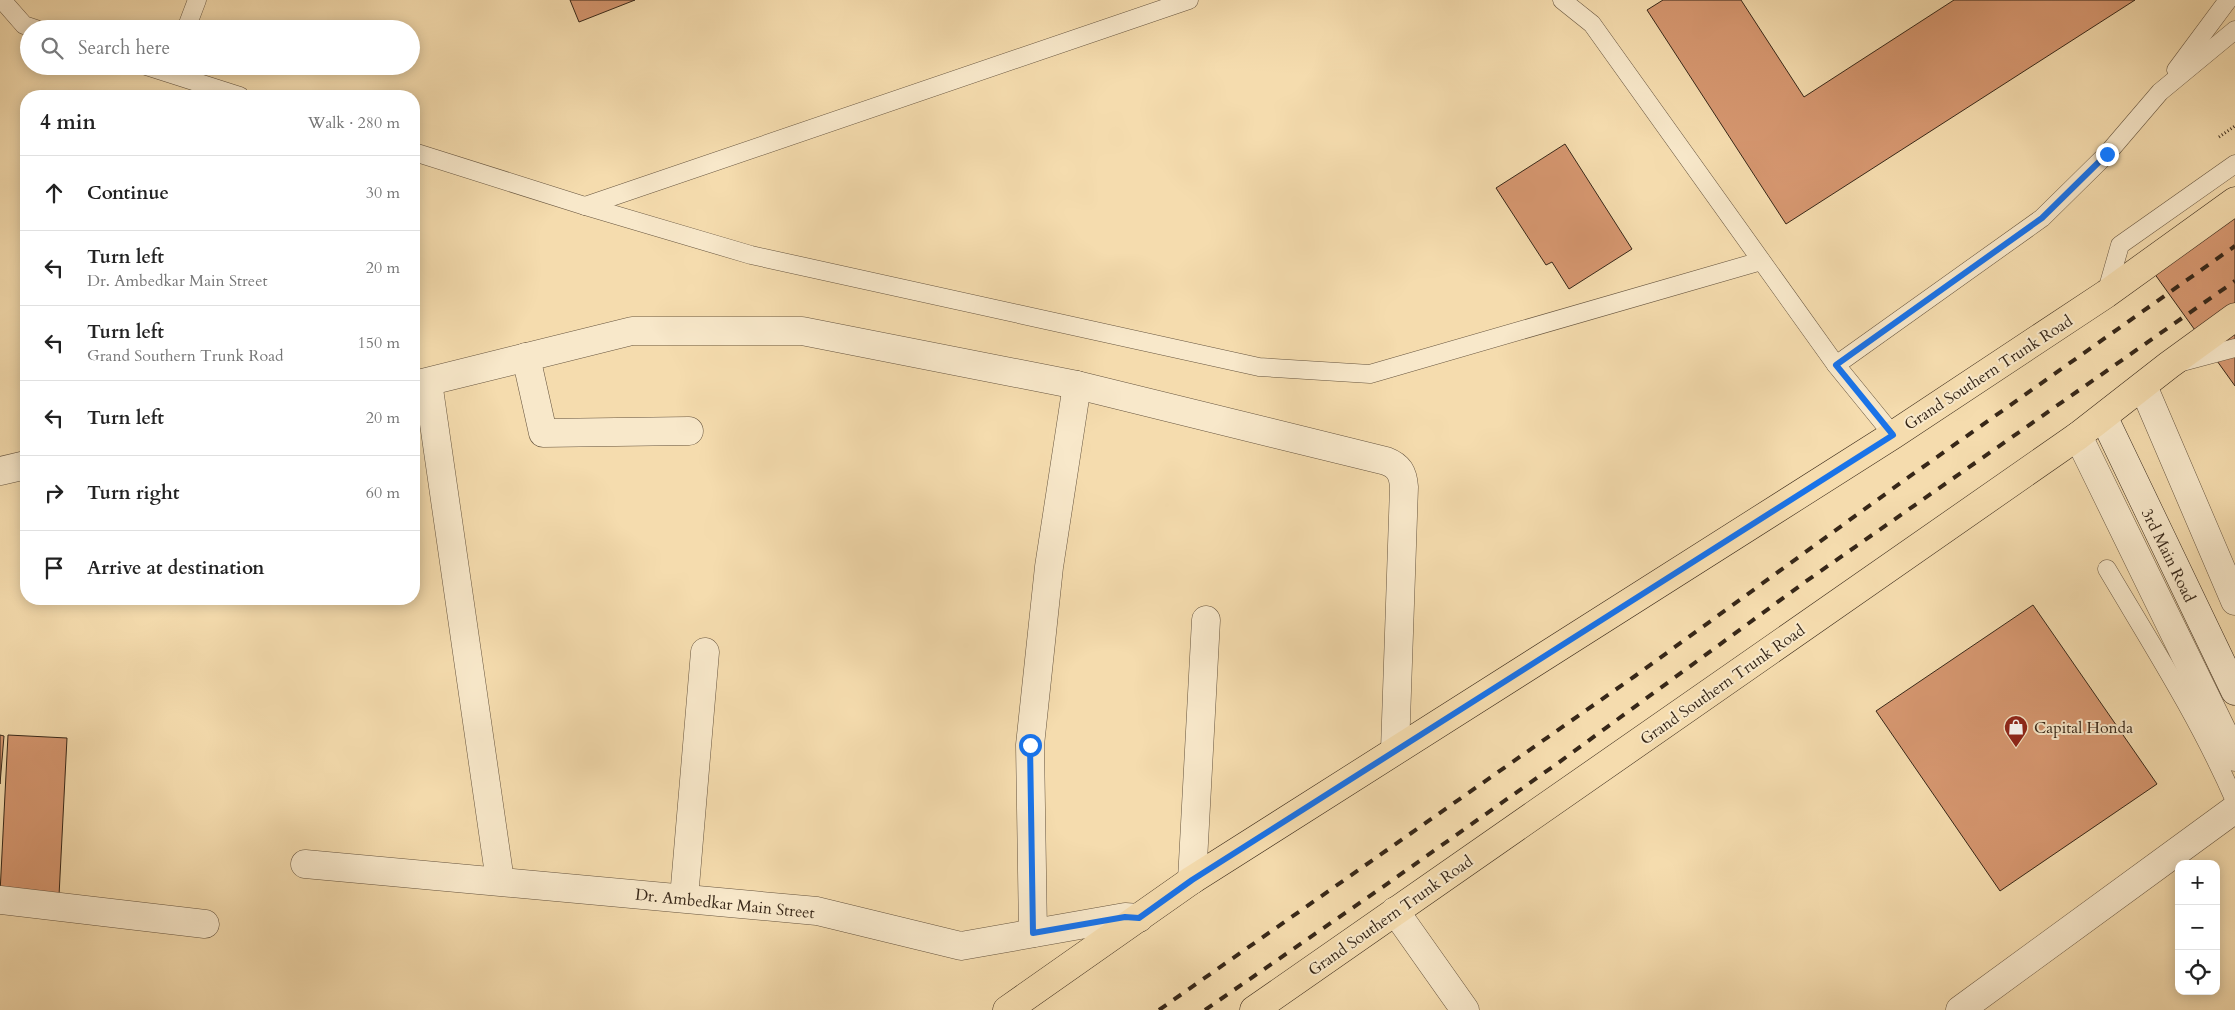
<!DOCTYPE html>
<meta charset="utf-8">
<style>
:root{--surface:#fff;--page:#f2f2f2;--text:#222;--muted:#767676;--line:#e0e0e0}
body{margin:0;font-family:Cardo,serif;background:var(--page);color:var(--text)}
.controls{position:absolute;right:15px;bottom:15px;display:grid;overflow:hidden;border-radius:10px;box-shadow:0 2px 12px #0003}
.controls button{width:45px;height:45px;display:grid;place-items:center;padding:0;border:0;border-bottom:1px solid var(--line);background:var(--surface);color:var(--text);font:25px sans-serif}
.stop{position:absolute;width:15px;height:15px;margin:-11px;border:4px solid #1a73e8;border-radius:50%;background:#fff}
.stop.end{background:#1a73e8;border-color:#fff;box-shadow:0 1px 5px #0008}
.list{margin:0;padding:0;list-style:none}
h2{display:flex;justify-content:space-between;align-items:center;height:65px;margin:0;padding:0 20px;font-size:21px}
h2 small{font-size:16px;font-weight:400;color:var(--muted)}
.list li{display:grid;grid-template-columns:32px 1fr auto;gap:15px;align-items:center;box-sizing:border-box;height:75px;padding:0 20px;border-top:1px solid var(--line)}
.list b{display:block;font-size:19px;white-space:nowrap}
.list p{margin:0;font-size:16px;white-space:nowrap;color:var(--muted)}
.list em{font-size:16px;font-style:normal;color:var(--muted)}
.icon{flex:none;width:28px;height:28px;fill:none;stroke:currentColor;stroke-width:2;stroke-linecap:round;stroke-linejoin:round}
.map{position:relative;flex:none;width:2235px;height:1010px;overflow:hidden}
.search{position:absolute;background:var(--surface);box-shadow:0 2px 12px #0003;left:20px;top:20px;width:400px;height:55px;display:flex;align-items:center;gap:12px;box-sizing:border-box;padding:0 18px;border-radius:28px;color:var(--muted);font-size:19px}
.panel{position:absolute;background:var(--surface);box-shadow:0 2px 12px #0003;left:20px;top:90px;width:400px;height:515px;border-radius:20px}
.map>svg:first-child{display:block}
.building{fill:#d69770;stroke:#372718}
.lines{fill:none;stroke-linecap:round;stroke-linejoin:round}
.lane-casing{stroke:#66543e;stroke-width:19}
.street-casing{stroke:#66543e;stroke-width:29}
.secondary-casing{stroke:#372718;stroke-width:29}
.primary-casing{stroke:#372718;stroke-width:29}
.path{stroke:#372718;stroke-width:3;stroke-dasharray:1 2.5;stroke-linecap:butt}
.lane{stroke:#f8e8ca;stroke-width:18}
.street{stroke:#f8e8ca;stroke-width:28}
.secondary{stroke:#f8e8ca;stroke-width:28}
.primary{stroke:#f5dcae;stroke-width:28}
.rail{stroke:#372718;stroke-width:4;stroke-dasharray:9 9;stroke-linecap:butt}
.route{stroke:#1a73e8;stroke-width:6}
.labels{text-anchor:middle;stroke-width:4;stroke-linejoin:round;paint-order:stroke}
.street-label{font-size:16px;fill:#372718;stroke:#f8e8ca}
.poi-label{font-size:16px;fill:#372718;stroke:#f8e8ca;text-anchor:start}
</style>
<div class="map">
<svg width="2235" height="1010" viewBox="0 0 2235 1010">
<rect width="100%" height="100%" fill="#f5dcae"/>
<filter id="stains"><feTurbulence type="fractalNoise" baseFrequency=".004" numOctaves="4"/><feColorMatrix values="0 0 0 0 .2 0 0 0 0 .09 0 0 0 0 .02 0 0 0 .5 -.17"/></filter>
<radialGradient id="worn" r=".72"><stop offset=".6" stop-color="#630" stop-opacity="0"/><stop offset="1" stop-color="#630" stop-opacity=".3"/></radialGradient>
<g class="building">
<path d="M570,0h65l-56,22z"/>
<path d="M1663,0h78l63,97 150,-97h181l-349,224 -139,-214z"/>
<path d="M1565,144l67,105 -63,40 -17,-27 -6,3 -50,-77z"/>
<path d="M2235,215v171l-81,-113z"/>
<path d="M2033,605l124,179 -157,107 -124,-180z"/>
<path d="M0,735l4,1 -4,48z"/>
<path d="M8,735l59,3 -8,158 -59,-3z"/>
</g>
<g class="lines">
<g class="lane-casing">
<g id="lane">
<path d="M2,0l22,25 12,4"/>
<path d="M1562,0l30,24 244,341 57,70"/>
<path d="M186,29l11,-29"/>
<path d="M146,66l94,30"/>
<path d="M2176,70l52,-70"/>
<path d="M414,152l171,54 166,49 508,112 111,7 391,-113"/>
<path d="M585,206l604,-206"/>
<path d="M2106,294l14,-49 115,-81"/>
<path d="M2182,362l53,-14"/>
<path d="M1836,365l206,-147 65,-64 53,-62 75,-62"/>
<path d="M2107,569c45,76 93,151 128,232"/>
</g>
</g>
<g class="street-casing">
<g id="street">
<path d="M526,357l17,76 146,-2"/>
<path d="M428,382l72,499"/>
<path d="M414,385l218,-54h170l275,54 309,76c13,5 17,12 18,26l-9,263"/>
<path d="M2143,386l92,215"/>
<path d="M2078,436l157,321"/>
<path d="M0,471l26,-6"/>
<path d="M305,864l512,47 144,35 164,-29 14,1"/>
<path d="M1192,880l14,-260"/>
<path d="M684,898l21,-246"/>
<path d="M0,900l205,24"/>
<path d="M1395,911l70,99"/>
<path d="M1033,933l-3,-188 19,-178 28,-182"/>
<path d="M1960,1010l275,-201"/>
</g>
</g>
<g class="secondary-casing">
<path id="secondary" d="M2104,418l131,273"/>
</g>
<g class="primary-casing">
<g id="primary">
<path d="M1007,1010l185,-130 701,-445 213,-141 129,-93"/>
<path d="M1254,1010l824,-574 91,-71 66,-48"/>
</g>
</g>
<path class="path" d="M2219,137l16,-11"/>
<use href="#lane" class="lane"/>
<use href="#street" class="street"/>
<use href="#secondary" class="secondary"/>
<use href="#primary" class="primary"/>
<g class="rail">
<path d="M1159,1010l476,-334 271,-197 329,-233"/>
<path d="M1205,1010l172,-119 181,-128 247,-181 430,-301"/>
</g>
</g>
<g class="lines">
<path class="route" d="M1030,745l3,188 92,-16 14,1 53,-38 701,-445 -57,-70 206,-147 65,-64"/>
</g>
<defs>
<g id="shop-pin" transform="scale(1.25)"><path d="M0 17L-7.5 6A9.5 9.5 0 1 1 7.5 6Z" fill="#8f2418" stroke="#f8e8ca"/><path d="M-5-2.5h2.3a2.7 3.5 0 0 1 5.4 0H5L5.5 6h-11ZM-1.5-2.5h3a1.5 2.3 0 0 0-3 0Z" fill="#fff"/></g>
</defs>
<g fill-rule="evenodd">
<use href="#shop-pin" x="2016" y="727"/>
</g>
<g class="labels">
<g class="street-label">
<text transform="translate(1988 372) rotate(-33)" y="6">Grand Southern Trunk Road</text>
<text transform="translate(2169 555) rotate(64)" y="6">3rd Main Road</text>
<text transform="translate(1722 684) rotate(-35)" y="6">Grand Southern Trunk Road</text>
<text transform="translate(725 903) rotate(6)" y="6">Dr. Ambedkar Main Street</text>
<text transform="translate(1390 915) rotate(-35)" y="6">Grand Southern Trunk Road</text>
</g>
<g class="poi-label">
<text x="2034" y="733">Capital Honda</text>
</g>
</g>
<rect width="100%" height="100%" filter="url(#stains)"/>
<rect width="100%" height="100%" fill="url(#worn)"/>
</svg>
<div class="controls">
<button>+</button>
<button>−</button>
<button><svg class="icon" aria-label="locate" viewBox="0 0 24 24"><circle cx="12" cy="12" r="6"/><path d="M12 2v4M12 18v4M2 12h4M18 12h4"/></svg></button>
</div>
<div class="stop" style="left:1030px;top:745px"></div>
<div class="stop end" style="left:2107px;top:154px"></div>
<div class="search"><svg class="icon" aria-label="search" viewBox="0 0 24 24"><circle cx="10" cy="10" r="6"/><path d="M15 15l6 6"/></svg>Search here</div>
<section class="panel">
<h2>4 min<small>Walk · 280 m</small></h2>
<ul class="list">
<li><svg class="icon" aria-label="ahead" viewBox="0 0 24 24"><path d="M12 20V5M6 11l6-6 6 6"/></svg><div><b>Continue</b></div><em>30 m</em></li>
<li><svg class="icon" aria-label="left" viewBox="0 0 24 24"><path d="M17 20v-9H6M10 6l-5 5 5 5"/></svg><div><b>Turn left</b><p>Dr. Ambedkar Main Street</p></div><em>20 m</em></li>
<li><svg class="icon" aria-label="left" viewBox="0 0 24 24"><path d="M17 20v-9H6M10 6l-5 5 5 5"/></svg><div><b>Turn left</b><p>Grand Southern Trunk Road</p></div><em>150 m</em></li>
<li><svg class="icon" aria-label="left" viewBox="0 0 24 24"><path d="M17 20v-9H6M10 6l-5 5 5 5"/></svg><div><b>Turn left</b></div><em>20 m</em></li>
<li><svg class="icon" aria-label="right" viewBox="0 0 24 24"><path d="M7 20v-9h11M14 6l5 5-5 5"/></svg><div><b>Turn right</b></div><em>60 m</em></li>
<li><svg class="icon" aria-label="arrive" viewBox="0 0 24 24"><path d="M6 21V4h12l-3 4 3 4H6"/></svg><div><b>Arrive at destination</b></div></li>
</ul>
</section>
</div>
